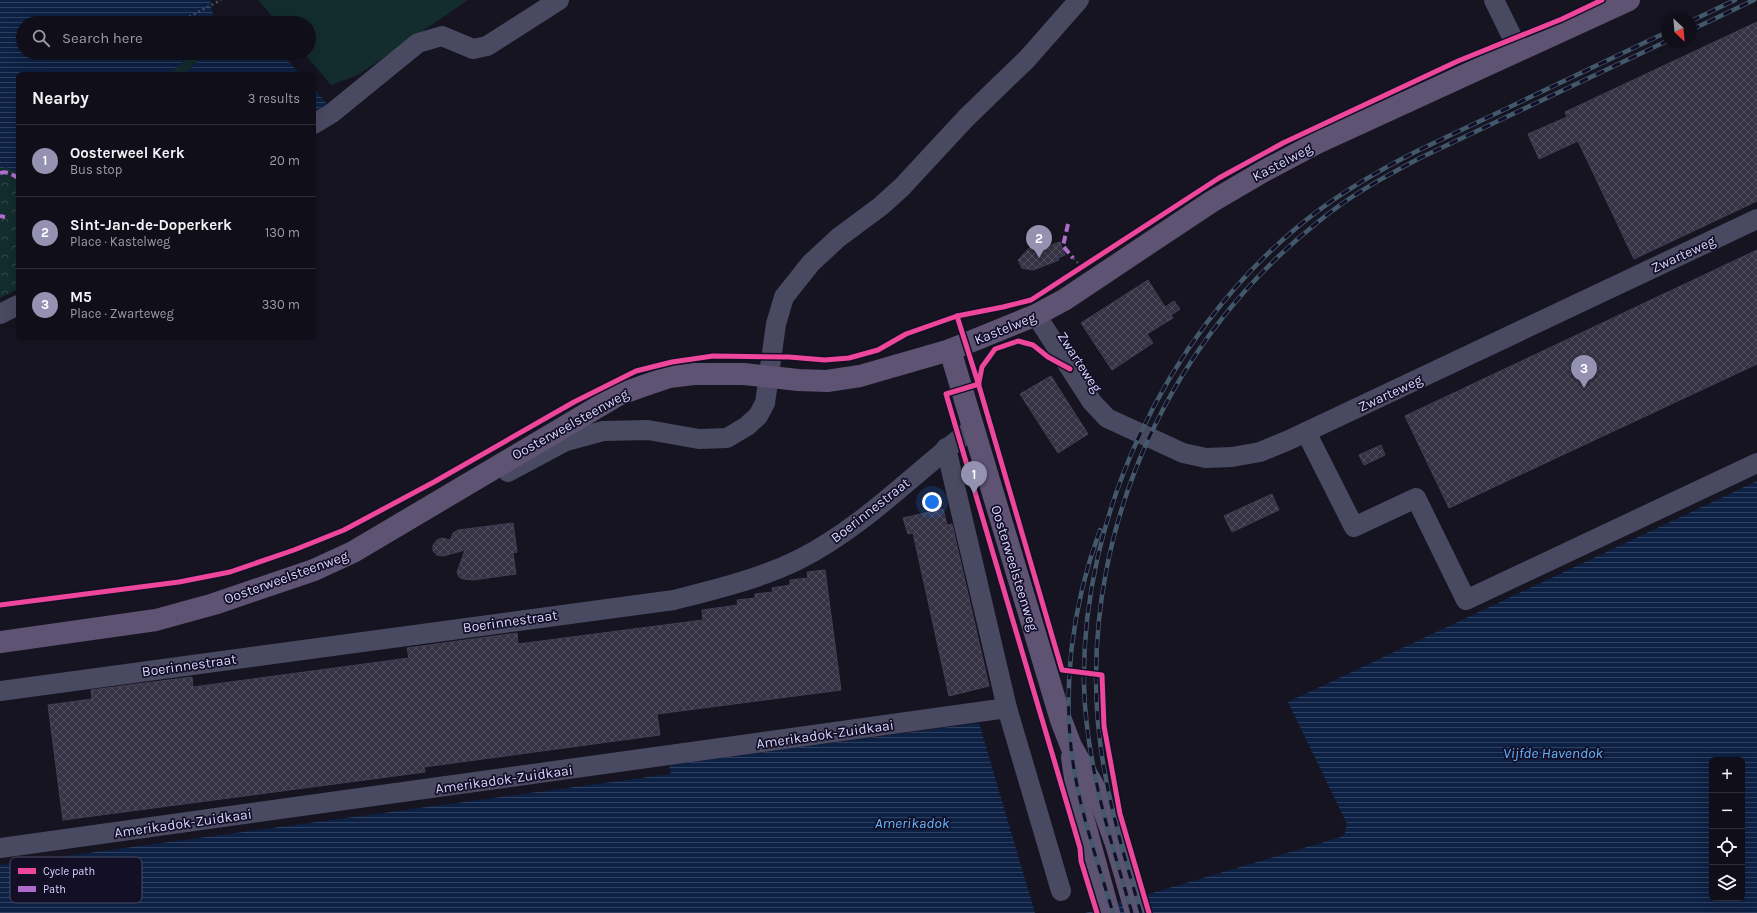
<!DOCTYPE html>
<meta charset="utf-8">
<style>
:root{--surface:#100f19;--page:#191822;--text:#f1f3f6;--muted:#9c9ca2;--line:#302f38;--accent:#9591b1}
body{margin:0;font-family:Karla,sans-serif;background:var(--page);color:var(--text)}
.controls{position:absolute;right:12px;bottom:12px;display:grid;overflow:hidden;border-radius:6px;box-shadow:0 4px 16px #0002}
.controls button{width:36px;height:36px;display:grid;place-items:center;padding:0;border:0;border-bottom:1px solid var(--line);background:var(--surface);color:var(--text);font:20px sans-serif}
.compass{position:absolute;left:1661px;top:12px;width:36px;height:36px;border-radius:50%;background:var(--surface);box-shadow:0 4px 16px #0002;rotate:154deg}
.you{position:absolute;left:932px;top:502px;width:14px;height:14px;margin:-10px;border:3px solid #fff;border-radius:50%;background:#1a73e8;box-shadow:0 0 0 6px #1a73e833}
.badge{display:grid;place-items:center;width:26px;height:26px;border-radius:50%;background:var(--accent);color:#fff;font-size:13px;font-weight:700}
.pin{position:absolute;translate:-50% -33px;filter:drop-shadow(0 1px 2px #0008)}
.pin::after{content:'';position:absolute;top:21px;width:14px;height:12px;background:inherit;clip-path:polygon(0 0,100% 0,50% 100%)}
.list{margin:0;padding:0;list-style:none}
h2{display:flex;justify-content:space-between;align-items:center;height:52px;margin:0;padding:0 16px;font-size:17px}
h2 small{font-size:13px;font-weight:400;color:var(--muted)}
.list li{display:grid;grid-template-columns:26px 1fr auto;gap:12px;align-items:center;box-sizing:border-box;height:72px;padding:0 16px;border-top:1px solid var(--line)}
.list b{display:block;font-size:15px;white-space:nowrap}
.list p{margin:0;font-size:13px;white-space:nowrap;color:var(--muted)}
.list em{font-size:13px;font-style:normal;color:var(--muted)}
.icon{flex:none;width:22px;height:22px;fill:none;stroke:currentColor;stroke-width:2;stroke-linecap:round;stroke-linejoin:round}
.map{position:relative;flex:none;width:1757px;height:913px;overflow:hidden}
.search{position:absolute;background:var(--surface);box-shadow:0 4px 16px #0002;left:16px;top:16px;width:300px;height:44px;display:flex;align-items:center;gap:10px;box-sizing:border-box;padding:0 14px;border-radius:22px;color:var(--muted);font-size:15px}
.panel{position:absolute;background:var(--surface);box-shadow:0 4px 16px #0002;left:16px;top:72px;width:300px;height:268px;border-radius:6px}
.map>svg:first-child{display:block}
.grass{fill:#132c2d}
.forest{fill:url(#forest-crowns)}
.water{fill:url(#water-rules);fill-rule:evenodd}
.building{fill:url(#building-cross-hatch);stroke:#433f54}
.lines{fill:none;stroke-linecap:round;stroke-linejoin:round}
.path{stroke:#44505f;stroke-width:2.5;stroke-dasharray:2 3;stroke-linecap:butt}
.minor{stroke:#4a4962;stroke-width:20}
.major{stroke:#5e5373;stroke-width:22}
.rail-casing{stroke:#43596b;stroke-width:4.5}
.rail{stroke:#130f26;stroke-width:3;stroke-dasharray:9;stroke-linecap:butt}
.quiet{stroke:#b06ccc;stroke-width:4;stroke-dasharray:8 4;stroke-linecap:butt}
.cycleway-casing{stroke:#130f26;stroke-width:8}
.cycleway{stroke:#ed469a;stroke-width:5}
.labels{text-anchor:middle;stroke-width:3.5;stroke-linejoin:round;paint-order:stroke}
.street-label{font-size:14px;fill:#d9d4ff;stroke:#130f26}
.water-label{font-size:15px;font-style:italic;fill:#62b6ff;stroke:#130f26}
.key{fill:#130f26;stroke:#4e4a67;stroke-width:1}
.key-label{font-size:11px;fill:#d9d4ff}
</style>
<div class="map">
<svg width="1757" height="913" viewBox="0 0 1757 913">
<defs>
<pattern id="forest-crowns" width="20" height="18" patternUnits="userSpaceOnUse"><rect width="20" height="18" fill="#132c2d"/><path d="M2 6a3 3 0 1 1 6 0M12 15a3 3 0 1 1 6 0" fill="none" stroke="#354a4c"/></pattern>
<pattern id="water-rules" width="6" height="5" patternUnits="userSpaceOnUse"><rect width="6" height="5" fill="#0d2144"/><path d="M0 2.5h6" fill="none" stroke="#304060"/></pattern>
<pattern id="building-cross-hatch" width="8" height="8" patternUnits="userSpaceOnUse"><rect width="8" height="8" fill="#343243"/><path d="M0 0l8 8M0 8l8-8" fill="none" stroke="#514f5f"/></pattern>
</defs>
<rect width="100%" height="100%" fill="#161421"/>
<g class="grass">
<path d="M258,0h210l-110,75 -27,10 -27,-32h5v-30h-31z"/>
<path d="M193,53h14l-23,21h-14z"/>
</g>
<path class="forest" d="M0,160l18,8v121l-18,9z"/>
<g class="water">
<path d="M0,0h210l5,23h-192v30h170l-23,21h-152v98l-12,-5 -6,2z"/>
<path d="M207,53h74l19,21h-116z"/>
<path d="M314,89l13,15 -13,8z"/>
<path d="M1757,481v432h-672l256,-76 4,-4 2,-9 -59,-122zM1712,760h30v138h-30z"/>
<path d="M979,723l56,190h-1035v-48l671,-91 -2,-9z"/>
</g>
<g class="building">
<path d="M1757,22v179l-123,58 -56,-118 -39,18 -11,-25 39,-17 -2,-5z"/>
<path d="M1060,242l5,13 -7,3 1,2 -26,10 -11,-2 -4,-8 14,-15 2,5z"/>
<path d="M1757,250v114l-308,144 -44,-92z"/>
<path d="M1148,280l17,27 9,-6 6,8 -9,6 2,3 -26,16 6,9 -41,27 -31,-47z"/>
<path d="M1051,376l37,58 -30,19 -38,-59z"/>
<path d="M1381,445l4,10 -21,10 -5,-10z"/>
<path d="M1272,494l7,16 -47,22 -8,-16z"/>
<path d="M943,509l4,16 5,-1 37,162 -40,10 -36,-163 -5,1 -5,-16z"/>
<path d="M513,523l4,29 -4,1 3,21 -43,6 -10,-1 -4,-2 -2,-5 8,-22 -22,6 -6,-1 -4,-4v-6l4,-5 5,-2 8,2 3,-7 5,-3z"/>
<path d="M825,570l16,120 -184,24 3,21 -236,32 1,5 -362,48 -15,-115 44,-6 -1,-9 101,-13 1,10 216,-29 -2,-10 110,-15 1,11 185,-24 -1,-10 36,-5 -1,-5 18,-2v-4l18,-2 -1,-4 18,-3v-5l18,-2 -1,-6z"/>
</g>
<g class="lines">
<g class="path">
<path d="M185,19l36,-19"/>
<path d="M1073,258l8,8"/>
</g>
<g class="minor">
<path d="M1494,0l25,51"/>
<path d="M314,124l18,-11 86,-70 24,-7 31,13 14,-3 72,-46"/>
<path d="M0,314l18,-9"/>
<path d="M1036,315l56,87 15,16 76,35 23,5 26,-1 28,-5 29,-12 468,-221"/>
<path d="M1306,432l48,95 62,-29 50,102 291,-137"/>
<path d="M946,448l61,260 54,183"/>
<path d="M508,472l58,-31 37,-10 45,-1 51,9 28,-1 20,-12 11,-10 7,-13 11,-79 8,-27 27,-34 27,-25 43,-32 21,-19 64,-69 61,-59 52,-59"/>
<path d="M0,691l674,-91c43,-11 85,-21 124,-40 66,-33 117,-88 175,-132"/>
<path d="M0,848l1007,-140"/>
</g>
<g class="major">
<path d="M950,350l111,370 10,26 27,48 18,50 20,69"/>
<path d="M0,642l156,-22 58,-16 100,-34 39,-18 265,-157 25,-9 26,-9 25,-3h50l54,6 29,1 33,-5 90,-26 86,-35 28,-15 147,-98 53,-31 53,-28 312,-143"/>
<path d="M1072,757l6,42 31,114"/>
</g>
<g class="rail-casing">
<g id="rail">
<path d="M1691,21l44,-21"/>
<path d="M1691,30l63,-30"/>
<path d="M1100,530c-28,76 -39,160 -26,239 8,49 25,97 39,144"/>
<path d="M1132,913c-22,-75 -46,-149 -48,-228 -3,-169 82,-347 210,-455 37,-32 78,-56 121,-78l252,-120"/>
<path d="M1141,913c-20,-67 -40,-134 -44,-204 -11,-188 75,-371 221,-487 31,-26 66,-45 102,-64l247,-117"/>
</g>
</g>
<use href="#rail" class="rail"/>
<g class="quiet">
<path d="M0,173c7,-2 12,1 18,5"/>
<path d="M0,216l5,1"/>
<path d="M1068,224l-5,22 10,12"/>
</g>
<g class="cycleway-casing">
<g id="cycleway">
<path d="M957,316l22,70 83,284 40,5 2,51 16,88 29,99"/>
<path d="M979,382l3,-15 13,-18 23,-8 15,4 15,12 22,12"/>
<path d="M979,384l-33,10 134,454 1,13 16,52"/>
<path d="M0,605l179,-23 51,-10 64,-22 50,-20 90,-48 140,-80 62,-31 36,-9 41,-6 76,1 36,3 24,-2 29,-8 28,-16 51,-18 46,-9 28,-7 188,-122 64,-35 175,-82 104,-42 40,-19"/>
</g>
</g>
<use href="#cycleway" class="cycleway"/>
</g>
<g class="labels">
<g class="street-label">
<text transform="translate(1282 162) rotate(-28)" y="5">Kastelweg</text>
<text transform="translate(1683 254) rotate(-25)" y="5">Zwarteweg</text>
<text transform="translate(1005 328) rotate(-22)" y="5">Kastelweg</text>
<text transform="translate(1080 362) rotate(57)" y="5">Zwarteweg</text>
<text transform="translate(1390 393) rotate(-25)" y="5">Zwarteweg</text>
<text transform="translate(570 424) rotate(-29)" y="5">Oosterweelsteenweg</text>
<text transform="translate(870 510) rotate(-38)" y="5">Boerinnestraat</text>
<text transform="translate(1015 568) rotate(73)" y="5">Oosterweelsteenweg</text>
<text transform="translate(286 577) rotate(-20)" y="5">Oosterweelsteenweg</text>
<text transform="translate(510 621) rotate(-8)" y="5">Boerinnestraat</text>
<text transform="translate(189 665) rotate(-8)" y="5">Boerinnestraat</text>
<text transform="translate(825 734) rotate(-8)" y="5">Amerikadok-Zuidkaai</text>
<text transform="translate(504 779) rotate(-8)" y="5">Amerikadok-Zuidkaai</text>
<text transform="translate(183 823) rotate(-8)" y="5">Amerikadok-Zuidkaai</text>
</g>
<g class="water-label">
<text x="1553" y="758">Vijfde Havendok</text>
<text x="912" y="828">Amerikadok</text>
</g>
</g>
<rect x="10" y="857" width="132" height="46" rx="6" class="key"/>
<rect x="18" y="868" width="18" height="6" fill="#ed469a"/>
<rect x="18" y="886" width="18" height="6" fill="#b06ccc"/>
<g class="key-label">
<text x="43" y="875">Cycle path</text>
<text x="43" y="893">Path</text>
</g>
</svg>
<div class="controls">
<button>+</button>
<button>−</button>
<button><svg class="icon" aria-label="locate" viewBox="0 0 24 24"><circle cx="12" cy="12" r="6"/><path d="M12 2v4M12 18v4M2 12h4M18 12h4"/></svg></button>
<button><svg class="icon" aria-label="layers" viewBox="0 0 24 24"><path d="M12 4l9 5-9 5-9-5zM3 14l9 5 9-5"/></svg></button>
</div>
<svg class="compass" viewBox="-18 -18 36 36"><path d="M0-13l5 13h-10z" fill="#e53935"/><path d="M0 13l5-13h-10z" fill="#9c9ca2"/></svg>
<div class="you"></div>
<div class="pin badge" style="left:974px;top:494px">1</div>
<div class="pin badge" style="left:1039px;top:258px">2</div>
<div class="pin badge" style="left:1584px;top:388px">3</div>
<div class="search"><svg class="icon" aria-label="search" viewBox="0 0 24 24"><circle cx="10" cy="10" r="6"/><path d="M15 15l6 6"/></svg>Search here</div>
<section class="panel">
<h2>Nearby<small>3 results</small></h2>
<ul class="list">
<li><span class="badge">1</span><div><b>Oosterweel Kerk</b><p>Bus stop</p></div><em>20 m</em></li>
<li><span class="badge">2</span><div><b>Sint-Jan-de-Doperkerk</b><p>Place · Kastelweg</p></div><em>130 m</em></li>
<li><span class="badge">3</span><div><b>M5</b><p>Place · Zwarteweg</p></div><em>330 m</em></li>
</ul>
</section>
</div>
